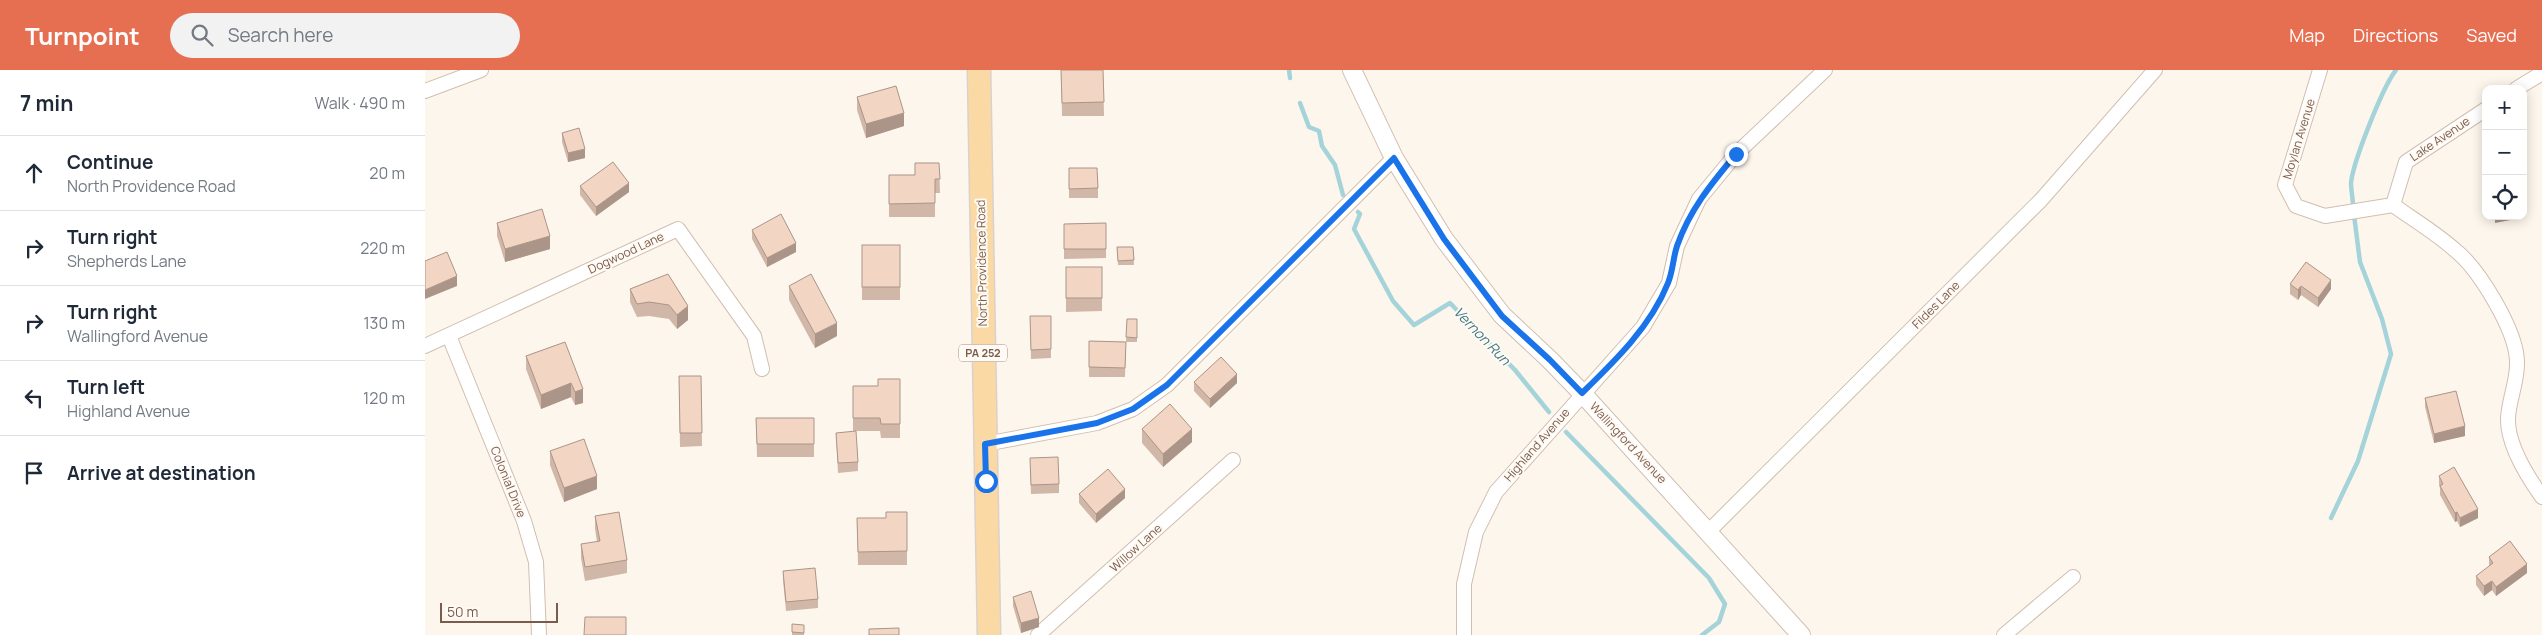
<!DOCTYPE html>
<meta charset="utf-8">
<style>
:root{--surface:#fff;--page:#f2f2f3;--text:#1f2937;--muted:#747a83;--line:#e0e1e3;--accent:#e76f51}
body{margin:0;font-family:Manrope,sans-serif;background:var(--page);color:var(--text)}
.controls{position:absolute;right:15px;top:15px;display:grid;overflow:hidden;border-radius:10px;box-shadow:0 2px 12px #0003}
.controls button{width:45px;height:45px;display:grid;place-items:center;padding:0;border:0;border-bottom:1px solid var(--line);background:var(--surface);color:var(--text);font:25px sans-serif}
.scale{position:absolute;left:15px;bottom:12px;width:118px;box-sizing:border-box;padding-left:5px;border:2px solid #7a5c4d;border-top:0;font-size:14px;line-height:18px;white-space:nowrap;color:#7a5c4d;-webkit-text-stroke:4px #fffaf3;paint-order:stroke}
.stop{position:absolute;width:15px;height:15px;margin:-11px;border:4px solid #1a73e8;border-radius:50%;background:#fff}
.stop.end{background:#1a73e8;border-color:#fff;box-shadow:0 1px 5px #0008}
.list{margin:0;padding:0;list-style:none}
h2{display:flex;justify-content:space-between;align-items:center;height:65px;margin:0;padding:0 20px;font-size:21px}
h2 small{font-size:16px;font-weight:400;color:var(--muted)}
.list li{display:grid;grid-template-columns:32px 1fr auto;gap:15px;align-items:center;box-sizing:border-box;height:75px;padding:0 20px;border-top:1px solid var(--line)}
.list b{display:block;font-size:19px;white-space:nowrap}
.list p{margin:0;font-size:16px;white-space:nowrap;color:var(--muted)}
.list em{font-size:16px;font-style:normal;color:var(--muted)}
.icon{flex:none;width:28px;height:28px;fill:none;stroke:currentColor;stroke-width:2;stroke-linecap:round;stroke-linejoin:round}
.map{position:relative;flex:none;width:2117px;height:565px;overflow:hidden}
header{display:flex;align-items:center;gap:30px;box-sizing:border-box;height:70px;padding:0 25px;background:var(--accent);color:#fff}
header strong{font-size:24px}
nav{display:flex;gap:28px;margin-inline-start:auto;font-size:18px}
.search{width:350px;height:45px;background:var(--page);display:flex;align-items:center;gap:12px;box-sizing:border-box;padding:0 18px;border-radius:28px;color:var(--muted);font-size:19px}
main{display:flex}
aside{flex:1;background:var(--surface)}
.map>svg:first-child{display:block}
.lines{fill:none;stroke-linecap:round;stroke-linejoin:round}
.stream{stroke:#a5d3da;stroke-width:4.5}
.minor-casing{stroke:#d1beb0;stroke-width:16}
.tertiary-casing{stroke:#d1beb0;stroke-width:20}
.primary-casing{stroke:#dad1cd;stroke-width:25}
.minor{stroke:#fff;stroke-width:14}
.tertiary{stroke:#fff;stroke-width:18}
.primary{stroke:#fbd9a5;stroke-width:22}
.wall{fill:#d1b7a8}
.shaded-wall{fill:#aa9588}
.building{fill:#f3d5c3;stroke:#aa9588}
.route{stroke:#1a73e8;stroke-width:6}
.labels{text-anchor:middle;stroke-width:4;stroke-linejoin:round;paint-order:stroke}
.shield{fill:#fffaf3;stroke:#a28b7f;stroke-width:1}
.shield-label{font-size:11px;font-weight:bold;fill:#7a5c4d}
.street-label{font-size:12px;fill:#7a5c4d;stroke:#fffaf3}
.water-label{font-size:14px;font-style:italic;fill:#437c86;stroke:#fffaf3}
</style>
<header>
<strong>Turnpoint</strong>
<div class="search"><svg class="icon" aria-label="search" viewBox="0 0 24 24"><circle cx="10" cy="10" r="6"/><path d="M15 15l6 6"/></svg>Search here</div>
<nav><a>Map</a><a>Directions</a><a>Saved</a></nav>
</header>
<main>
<aside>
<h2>7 min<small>Walk · 490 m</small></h2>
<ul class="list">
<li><svg class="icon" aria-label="ahead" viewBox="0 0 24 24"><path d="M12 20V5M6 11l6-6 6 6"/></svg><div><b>Continue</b><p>North Providence Road</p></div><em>20 m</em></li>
<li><svg class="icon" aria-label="right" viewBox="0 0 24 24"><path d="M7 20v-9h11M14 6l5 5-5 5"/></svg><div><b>Turn right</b><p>Shepherds Lane</p></div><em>220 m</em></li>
<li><svg class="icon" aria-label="right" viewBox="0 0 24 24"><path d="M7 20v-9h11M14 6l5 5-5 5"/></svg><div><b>Turn right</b><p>Wallingford Avenue</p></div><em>130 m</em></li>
<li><svg class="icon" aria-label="left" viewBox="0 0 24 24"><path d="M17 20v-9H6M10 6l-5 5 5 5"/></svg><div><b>Turn left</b><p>Highland Avenue</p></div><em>120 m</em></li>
<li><svg class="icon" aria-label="arrive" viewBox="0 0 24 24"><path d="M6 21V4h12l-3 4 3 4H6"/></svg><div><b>Arrive at destination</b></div></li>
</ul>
</aside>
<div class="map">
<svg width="2117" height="565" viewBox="0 0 2117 565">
<rect width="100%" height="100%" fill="#fdf6ec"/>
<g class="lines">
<g class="stream">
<path d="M864,0l1,8"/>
<path d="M875,33l9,24 10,4 3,15 13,19 8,30"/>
<path d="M1928,136c0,-7 -2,-16 -2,-23 2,-21 32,-97 45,-113"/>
<path d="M933,142l2,2 -6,15 39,72 21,24 36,-22 65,67 34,42"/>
<path d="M1141,362l143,146 16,26 -6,18 -17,13"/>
<path d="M1906,448l27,-57 33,-107 -9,-35 -22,-57 -6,-47"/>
</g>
<g class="minor-casing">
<g id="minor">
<path d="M1895,0l-35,115 11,21 29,10 68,-11c21,15 43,28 62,45 24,19 61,80 62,111 1,19 -8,38 -9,57 -1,26 19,58 34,79"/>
<path d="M2091,19l26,-16"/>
<path d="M0,21l56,-21"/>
<path d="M1968,135l13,-43 80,-53"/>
<path d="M24,266l75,185 12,41 3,73"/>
<path d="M0,276l253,-117 76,107 8,33"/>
<path d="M560,374l112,-21 36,-14 34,-24 227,-227"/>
<path d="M1284,461l332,-331 114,-130"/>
<path d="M613,565l195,-175"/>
<path d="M1039,565v-51l12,-52 20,-40 147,-165 26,-44 8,-37 22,-47 37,-45 89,-84"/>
<path d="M1579,565l69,-58"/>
</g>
</g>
<g class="tertiary-casing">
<path id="tertiary" d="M927,0l42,88 50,81 58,76 48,45 32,33 219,242"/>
</g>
<g class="primary-casing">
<path id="primary" d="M554,0l10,565"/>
</g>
<use href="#minor" class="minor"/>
<use href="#tertiary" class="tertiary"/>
<use href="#primary" class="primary"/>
</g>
<g class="wall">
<path d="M636,0h42l1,46h-42z"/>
<path d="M432,27l47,29 -38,12 -9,-28z"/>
<path d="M137,63l23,25 -17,4 -6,-20z"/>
<path d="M514,93l1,30h-5v24h-46v-42h26z"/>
<path d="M644,98l29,20v10h-29z"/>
<path d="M155,116l49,6 -33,24 -16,-21z"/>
<path d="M72,153l53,26 -45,13 -8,-26z"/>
<path d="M681,153v35l-42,1v-35z"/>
<path d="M327,160l44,22 -29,15 -15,-28z"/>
<rect x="437" y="175" width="38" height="55"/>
<path d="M692,177h16l1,18h-16z"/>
<path d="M641,197h36v44l-36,1z"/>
<path d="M243,204l20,46 -11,9 -8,-10 -20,-3 -12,1 -7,-15v-13z"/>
<path d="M1865,214l41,5 -13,18 -17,-12 -3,5 -8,-6z"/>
<path d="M364,216l48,50 -22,12 -26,-48z"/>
<path d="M605,246h21v42l-20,1z"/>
<path d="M702,249h10v23h-11z"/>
<path d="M664,271l37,1 -1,35h-36z"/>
<path d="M140,272l18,61 -8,2 -4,-8 -30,12 -15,-40v-13z"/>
<path d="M254,306h22l1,70 -22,1z"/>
<path d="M475,309v59h-19l-1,-7h-27v-45h25z"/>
<path d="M769,312l43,1 -27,25 -16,-17z"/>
<path d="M2000,328l40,38 -31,7 -9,-36z"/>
<path d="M331,348h58v39h-57z"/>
<path d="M717,359l50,13 -29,25 -21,-24z"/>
<path d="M411,363l22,29v9l-20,2z"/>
<path d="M125,381l47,38 -33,13 -14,-37z"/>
<path d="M605,397l29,17v9l-28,1z"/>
<path d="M2014,406l39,42 -18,9 -3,-6 -2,1 -15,-27v-7l-1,-3z"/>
<path d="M654,424l46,4 -29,25 -17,-20z"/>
<path d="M482,442v53h-49l-1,-47h29z"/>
<path d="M170,446l32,44v13l-42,8 -4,-23v-14l16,-2 -2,-13z"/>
<path d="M2064,487l38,16 -31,23 -4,-6 -8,6 -8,-11v-9l13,-9z"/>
<path d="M358,501l35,28v9l-32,3 -3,-31z"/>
<path d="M588,527l26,30 -18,6 -8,-27z"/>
<path d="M379,555v10h-12v-3z"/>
</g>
<g class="shaded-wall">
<path d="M479,43v13l-38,12v-14z"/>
<path d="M160,79v9l-17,4v-9z"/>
<path d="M204,113v9l-33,24v-9z"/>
<path d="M2070,146h26v2l-26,5z"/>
<path d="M125,166v13l-45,13v-13z"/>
<path d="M371,173v9l-29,15v-9z"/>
<path d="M32,206v10l-32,13v-9z"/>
<path d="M1906,210v9l-13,18v-9z"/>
<path d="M1876,216v9l-3,5v-10z"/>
<path d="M263,236v14l-11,9v-14z"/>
<path d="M412,253v13l-22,12v-14z"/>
<path d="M812,304v9l-27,25v-9z"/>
<path d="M146,313v14l-30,12v-14z"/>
<path d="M158,319v14l-8,2v-13z"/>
<path d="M2040,356v10l-31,7v-9z"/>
<path d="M767,359v13l-29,25v-13z"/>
<path d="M172,406v13l-33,13v-14z"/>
<path d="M700,419v9l-29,25v-9z"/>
<path d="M2053,439v9l-18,9v-9z"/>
<path d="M2032,442v9l-2,1v-9z"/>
<path d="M2102,494v9l-31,23v-9z"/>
<path d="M2067,511v9l-8,6v-10z"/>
<path d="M614,548v9l-18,6v-10z"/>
</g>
<g class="building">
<path d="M636,0h42l1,32 -42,1z"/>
<path d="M471,16l8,27 -38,11 -9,-27z"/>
<path d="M154,58l6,21 -17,4 -6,-20z"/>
<path d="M188,92l16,21 -33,24 -16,-21z"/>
<path d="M490,93h24l1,16h-5v24l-46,1v-29h26z"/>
<path d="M644,98h28l1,20 -29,1z"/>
<path d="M117,139l8,27 -45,13 -8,-26z"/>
<path d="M356,144l15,29 -29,15 -15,-28z"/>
<path d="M681,153v26h-42v-25z"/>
<rect x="437" y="175" width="38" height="42"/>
<path d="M692,177h16l1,13 -16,1z"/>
<path d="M22,182l10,24 -32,14v-29z"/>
<path d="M1881,192l25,18 -13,18 -17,-12 -3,4 -8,-6z"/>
<rect x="641" y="197" width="36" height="31"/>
<path d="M243,204l20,32 -11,9 -8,-10 -20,-3 -12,2 -7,-15z"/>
<path d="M386,204l26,49 -22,11 -26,-48z"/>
<path d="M605,246h21v33l-20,1z"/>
<path d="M702,249h10v19l-11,-1z"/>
<path d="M664,271l37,1 -1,26 -36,-1z"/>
<path d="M140,272l18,47 -8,3 -4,-9 -30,12 -15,-39z"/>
<path d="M796,287l16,17 -27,25 -16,-17z"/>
<path d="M254,306h22l1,57h-22z"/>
<path d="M453,309h22v45h-19l-1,-6h-27v-32h25z"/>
<path d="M2031,321l9,35 -31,8 -9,-36z"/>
<path d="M745,334l22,25 -29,25 -21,-25z"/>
<path d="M331,348h58v26h-57z"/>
<path d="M431,361l2,31 -20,1 -2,-30z"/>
<path d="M159,369l13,37 -33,12 -14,-37z"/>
<path d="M633,387l1,27 -28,1 -1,-27z"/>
<path d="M2029,397l24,42 -18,9 -3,-6 -2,1 -15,-27 3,-2 -4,-8z"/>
<path d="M683,399l17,20 -29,25 -17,-20z"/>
<path d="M194,442l8,48 -42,7 -4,-23 19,-3 -5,-25z"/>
<path d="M461,442h21v39l-49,1 -1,-34h29z"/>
<path d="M2085,471l17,23 -31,23 -4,-6 -8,5 -8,-10 17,-13 -4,-6z"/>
<path d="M390,498l3,31 -32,3 -3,-31z"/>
<path d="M606,521l8,27 -18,5 -8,-26z"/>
<path d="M160,547h41v18h-42z"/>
<path d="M367,554l12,1v8l-12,-1z"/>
<path d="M474,558v7h-30v-6z"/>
</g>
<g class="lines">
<path class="route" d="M561,411l-1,-37 112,-21 36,-14 34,-24 227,-227 50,81 58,77 48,44 32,33c33,-32 69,-67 86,-110 5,-12 5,-25 9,-37 13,-37 35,-63 59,-92"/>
</g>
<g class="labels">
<rect class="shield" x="534" y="274.5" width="48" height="17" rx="4"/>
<g class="shield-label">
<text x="558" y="287">PA 252</text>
</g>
<g class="street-label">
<text transform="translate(1874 69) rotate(-73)" y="4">Moylan Avenue</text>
<text transform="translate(2015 69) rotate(-34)" y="4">Lake Avenue</text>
<text transform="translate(201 183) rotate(-25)" y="4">Dogwood Lane</text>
<text transform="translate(557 193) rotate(-91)" y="4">North Providence Road</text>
<text transform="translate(1511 235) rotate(-45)" y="4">Fildes Lane</text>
<text transform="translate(1203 373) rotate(47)" y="4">Wallingford Avenue</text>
<text transform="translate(1112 375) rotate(-49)" y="4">Highland Avenue</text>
<text transform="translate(83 412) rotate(68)" y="4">Colonial Drive</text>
<text transform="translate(711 478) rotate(-42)" y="4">Willow Lane</text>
</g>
<g class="water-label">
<text transform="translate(1057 266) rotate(46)" y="5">Vernon Run</text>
</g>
</g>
</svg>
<div class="controls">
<button>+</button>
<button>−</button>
<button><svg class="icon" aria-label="locate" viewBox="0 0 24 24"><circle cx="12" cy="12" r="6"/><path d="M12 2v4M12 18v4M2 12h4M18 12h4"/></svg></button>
</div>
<div class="scale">50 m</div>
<div class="stop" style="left:561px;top:411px"></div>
<div class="stop end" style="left:1311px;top:84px"></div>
</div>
</main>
